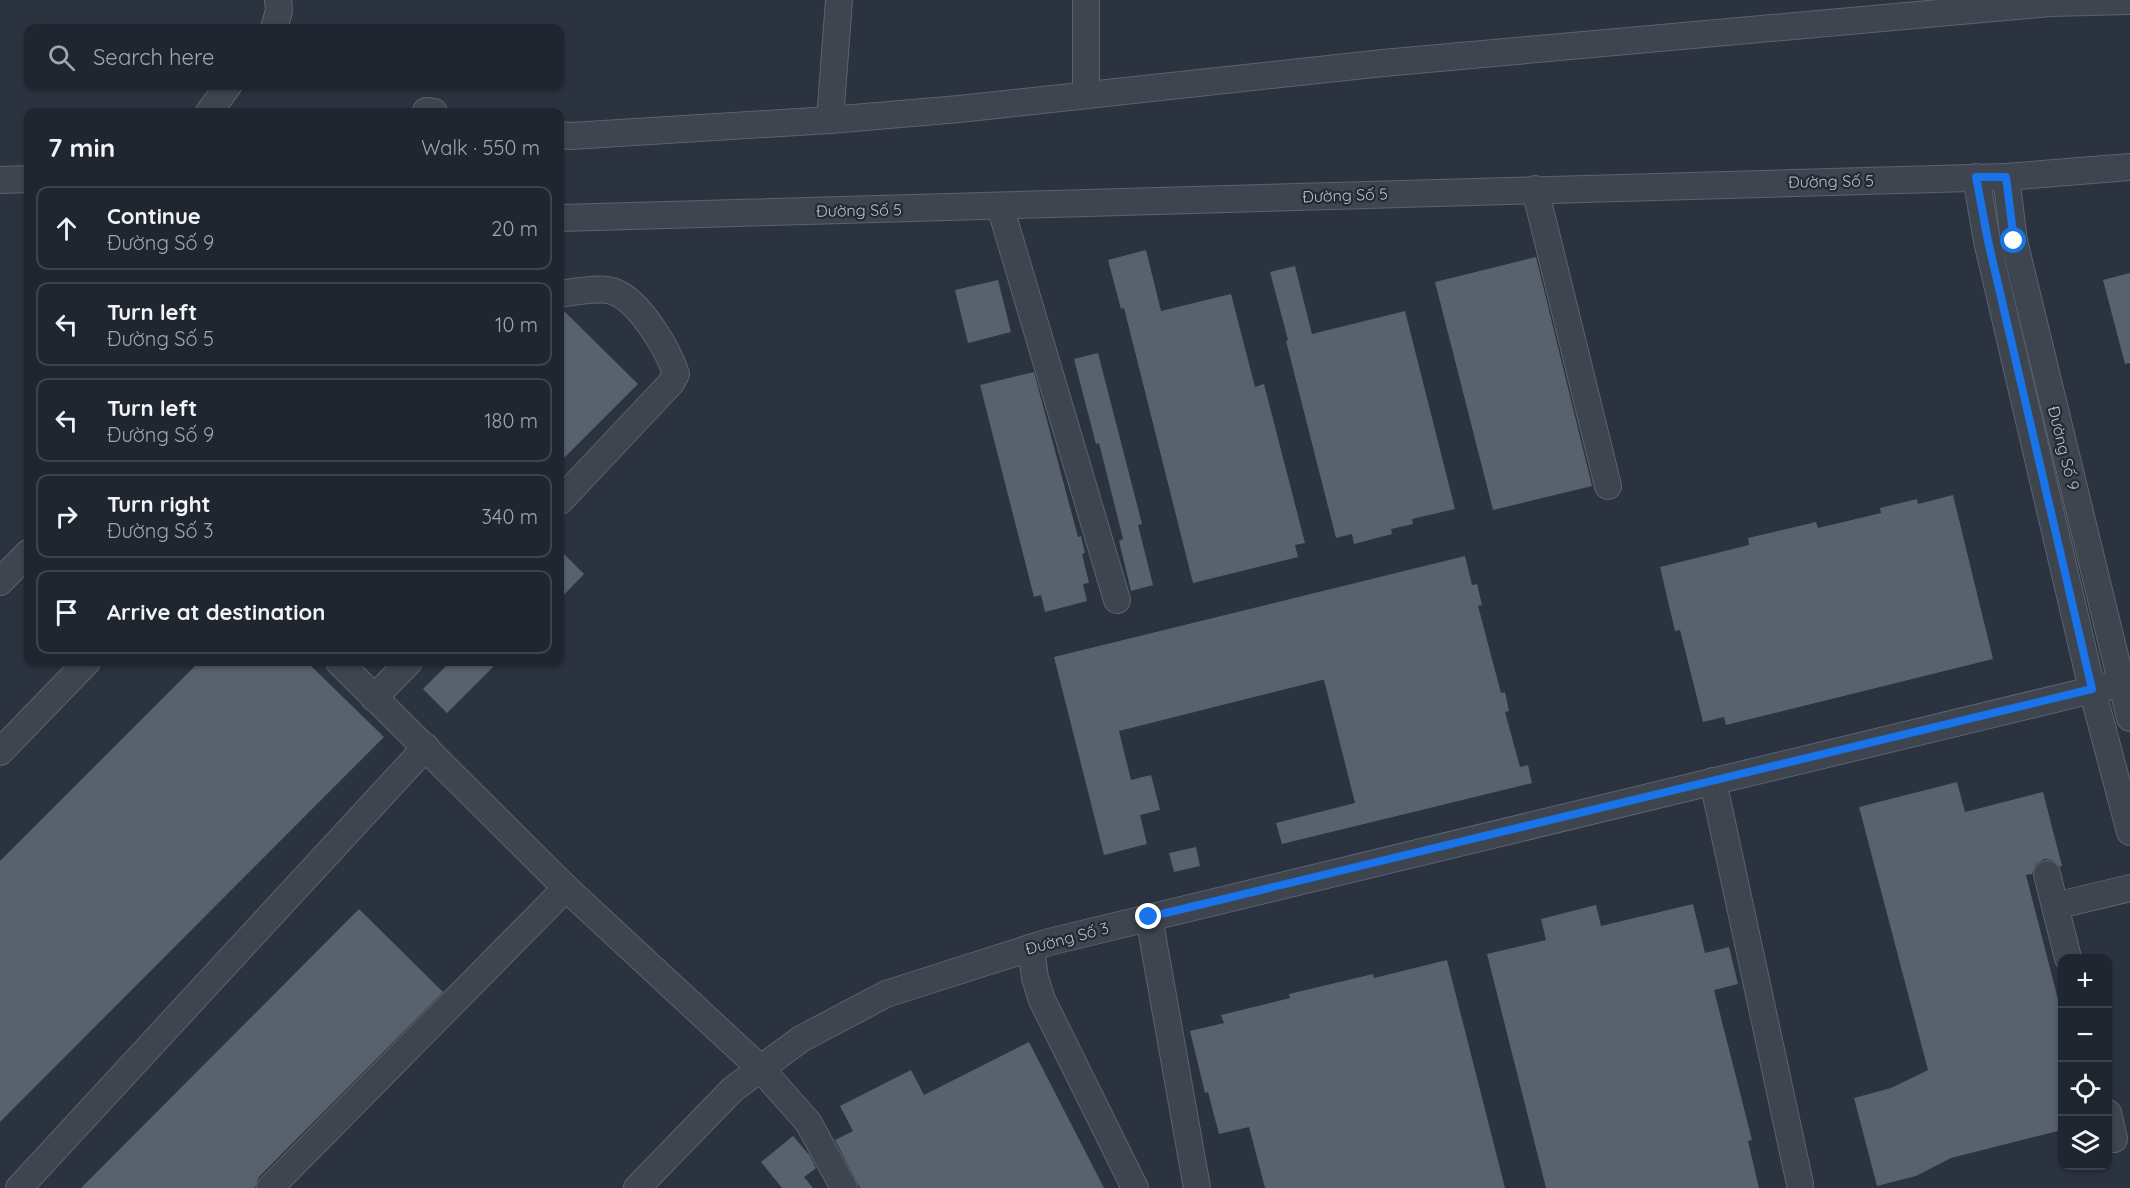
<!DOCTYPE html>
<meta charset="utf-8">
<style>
:root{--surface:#20262f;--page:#2d323b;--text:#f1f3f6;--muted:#a2a5aa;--line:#3d434b}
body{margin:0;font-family:Quicksand,sans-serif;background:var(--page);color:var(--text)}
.controls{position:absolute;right:18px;bottom:18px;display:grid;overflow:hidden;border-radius:12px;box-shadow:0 2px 4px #0004}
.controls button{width:54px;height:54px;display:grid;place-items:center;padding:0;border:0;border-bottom:2px solid var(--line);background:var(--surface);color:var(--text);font:30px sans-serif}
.stop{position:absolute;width:18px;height:18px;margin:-14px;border:4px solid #1a73e8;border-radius:50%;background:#fff}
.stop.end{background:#1a73e8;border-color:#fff;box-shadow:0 2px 6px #0008}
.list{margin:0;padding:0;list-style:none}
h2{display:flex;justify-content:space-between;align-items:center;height:78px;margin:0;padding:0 24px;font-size:26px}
h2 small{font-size:20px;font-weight:400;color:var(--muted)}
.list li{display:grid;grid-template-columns:39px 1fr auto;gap:18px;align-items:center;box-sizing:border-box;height:84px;margin:0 12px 12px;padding:0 12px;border:2px solid var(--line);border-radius:12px}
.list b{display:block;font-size:22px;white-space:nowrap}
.list p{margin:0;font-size:20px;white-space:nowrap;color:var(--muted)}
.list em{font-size:20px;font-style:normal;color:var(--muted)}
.icon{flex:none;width:33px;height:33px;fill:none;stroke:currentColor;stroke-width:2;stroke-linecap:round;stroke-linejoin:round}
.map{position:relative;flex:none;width:2130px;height:1188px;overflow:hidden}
.search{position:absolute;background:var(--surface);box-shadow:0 2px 4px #0004;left:24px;top:24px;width:540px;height:66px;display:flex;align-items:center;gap:15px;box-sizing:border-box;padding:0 21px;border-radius:12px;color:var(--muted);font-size:22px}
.panel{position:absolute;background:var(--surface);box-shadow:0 2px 4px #0004;left:24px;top:108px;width:540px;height:558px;border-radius:12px}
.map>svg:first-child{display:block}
.building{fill:#58616e}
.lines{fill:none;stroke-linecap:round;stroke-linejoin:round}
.minor-casing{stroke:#5b636c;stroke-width:28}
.minor{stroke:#3e454f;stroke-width:26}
.route{stroke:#1a73e8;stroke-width:8}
.labels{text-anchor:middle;stroke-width:4.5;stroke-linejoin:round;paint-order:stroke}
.street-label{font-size:16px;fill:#bac0c9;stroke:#222a34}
</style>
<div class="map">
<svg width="2130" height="1188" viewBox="0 0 2130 1188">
<rect width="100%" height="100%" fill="#2a333f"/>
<g class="building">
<path d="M1146,250l15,61 70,-17 24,93 9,-3 41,159 -10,2 3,12 -105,26 -69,-275 -3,1 -13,-49z"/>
<path d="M1536,257l56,229 -99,24 -58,-228z"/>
<path d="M1295,266l17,68 93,-23 50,198 -43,10 1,5 -22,5 1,5 -38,10 -2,-10 -16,4 -50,-197 2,-1 -18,-68z"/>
<path d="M2130,273v90l-5,1 -22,-84z"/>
<path d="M998,280l13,52 -43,11 -13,-53z"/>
<path d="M560,309h2l76,75 -78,78z"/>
<path d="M1098,353l44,171 -4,1 15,60 -22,6 -12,-50 4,-2 -24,-96 -3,1 -22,-85z"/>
<path d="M1034,372l44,165 3,-1 4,17 -3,1 7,29 -6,1 4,17 -42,11 -4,-17 -7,2 -54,-212z"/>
<path d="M1953,495l40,164 -267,66 -2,-8 -21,5 -23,-92 -5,1 -15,-64 89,-22 -1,-7 68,-16 2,6 63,-15 -1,-5 37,-9 1,5z"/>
<path d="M560,550l24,24 -24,25z"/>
<path d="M1465,556l7,29 5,-1 5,21 -4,1 23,87 4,-1 4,19 -4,1 15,55 8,-2 4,18 -250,61 -6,-21 79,-20 -31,-123h-2l-203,51 12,49 20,-5 9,35 -20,5 7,29 -43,11 -50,-198z"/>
<path d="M199,662h108l77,75 -384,385v-261z"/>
<path d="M450,662h48l-51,51 -24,-24z"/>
<path d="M1957,782l8,30 78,-20 19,74 -2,1 -8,-7 -8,-1 -8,5 -4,10 -6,1 36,140v115l-111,28 -35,18 -39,10 -23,-88 37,-10 37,-18 -69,-263z"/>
<path d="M1196,847l4,19 -26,6 -5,-19z"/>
<path d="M1693,904l12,49 24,-6 9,37 -24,6 38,150 -4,1 11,47h-213l-59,-234 59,-14 -5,-21 55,-14 5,21z"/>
<path d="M359,909l84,83 -184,185 -4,11h-174z"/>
<path d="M1447,960l58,228h-240l-16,-61 -30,7 -11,-42 -3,1 -15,-62 34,-8 -3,-8 69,-17 -1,-4 84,-20 1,4z"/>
<path d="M1029,1042l75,146h-244l-25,-48 18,-9 -13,-25 71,-36 13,25z"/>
<path d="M793,1136l17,20 6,12 -12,9 9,11h-31l-21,-26z"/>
</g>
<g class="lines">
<g class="minor-casing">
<g id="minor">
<path d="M1086,0v95"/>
<path d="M274,28l5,-17 -1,-11"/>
<path d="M426,111l8,1"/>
<path d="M209,112l19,-26"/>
<path d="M830,120l9,-120"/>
<path d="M560,135l11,1 259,-16 129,-11 424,-46 667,-60 80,-2"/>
<path d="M1976,177l11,64 105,448 38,143"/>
<path d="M2006,177l8,64 116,477"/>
<path d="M0,180l28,-1"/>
<path d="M1535,189l73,297"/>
<path d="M1000,206l117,394"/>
<path d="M560,218l1446,-41 124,-10"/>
<path d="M560,294c14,-2 41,-8 55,-2 25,10 53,57 61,82l-5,9 -111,118"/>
<path d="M0,582l28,-29"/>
<path d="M339,662l227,226 195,181 47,53 36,66"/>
<path d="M374,698l35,-36"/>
<path d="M0,752l87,-90"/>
<path d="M1713,781l87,403"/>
<path d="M2047,874l21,84"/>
<path d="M2055,906l75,-18"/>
<path d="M1149,917l48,271"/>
<path d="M1031,948l4,30 7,22 93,188"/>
<path d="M2108,1113l6,26"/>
<path d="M19,1188l407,-441"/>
<path d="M270,1188l296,-300"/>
<path d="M637,1188l96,-99 68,-50 85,-45 163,-52 1072,-259"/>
</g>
</g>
<use href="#minor" class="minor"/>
</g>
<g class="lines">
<path class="route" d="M1149,917l943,-228 -104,-448 -12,-64h30l8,64"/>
</g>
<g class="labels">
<g class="street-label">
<text transform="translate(1831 181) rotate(-1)" y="6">Đường Số 5</text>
<text transform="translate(1345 195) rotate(-2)" y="6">Đường Số 5</text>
<text transform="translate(859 210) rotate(-1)" y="6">Đường Số 5</text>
<text transform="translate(2064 448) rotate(76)" y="6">Đường Số 9</text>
<text transform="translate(1067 938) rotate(-15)" y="6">Đường Số 3</text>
</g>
</g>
</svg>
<div class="controls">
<button>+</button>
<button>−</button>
<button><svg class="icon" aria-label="locate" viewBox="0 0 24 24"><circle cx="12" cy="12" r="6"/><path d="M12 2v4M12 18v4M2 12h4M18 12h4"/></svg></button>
<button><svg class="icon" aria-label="layers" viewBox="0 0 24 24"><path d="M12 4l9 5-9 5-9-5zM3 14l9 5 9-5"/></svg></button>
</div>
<div class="stop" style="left:2014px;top:241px"></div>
<div class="stop end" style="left:1149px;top:917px"></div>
<div class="search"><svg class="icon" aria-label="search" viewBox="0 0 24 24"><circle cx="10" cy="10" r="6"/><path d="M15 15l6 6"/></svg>Search here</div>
<section class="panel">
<h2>7 min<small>Walk · 550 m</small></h2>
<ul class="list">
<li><svg class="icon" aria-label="ahead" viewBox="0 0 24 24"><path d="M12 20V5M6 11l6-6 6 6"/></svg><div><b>Continue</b><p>Đường Số 9</p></div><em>20 m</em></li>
<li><svg class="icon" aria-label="left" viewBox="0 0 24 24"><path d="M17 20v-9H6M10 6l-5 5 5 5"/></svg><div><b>Turn left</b><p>Đường Số 5</p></div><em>10 m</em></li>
<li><svg class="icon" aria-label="left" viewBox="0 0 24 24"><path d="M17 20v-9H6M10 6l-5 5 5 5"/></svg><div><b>Turn left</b><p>Đường Số 9</p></div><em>180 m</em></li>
<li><svg class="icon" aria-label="right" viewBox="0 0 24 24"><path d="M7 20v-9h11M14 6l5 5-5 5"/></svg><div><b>Turn right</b><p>Đường Số 3</p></div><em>340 m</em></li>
<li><svg class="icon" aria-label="arrive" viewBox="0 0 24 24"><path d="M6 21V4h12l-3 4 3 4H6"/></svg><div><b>Arrive at destination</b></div></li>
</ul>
</section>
</div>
